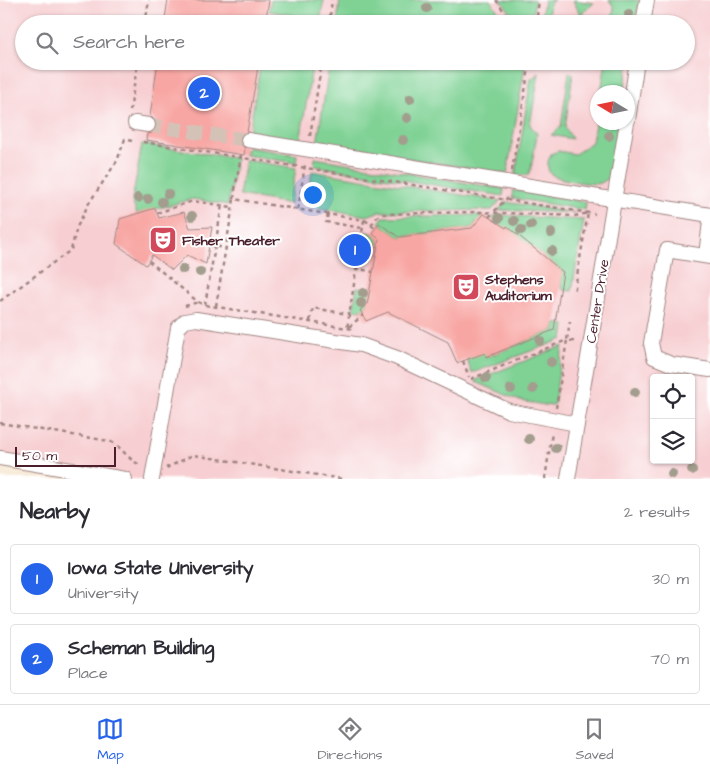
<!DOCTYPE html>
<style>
:root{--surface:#fff;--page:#f2f2f3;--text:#2b2b33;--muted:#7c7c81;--line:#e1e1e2;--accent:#2563eb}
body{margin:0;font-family:"Architects Daughter",sans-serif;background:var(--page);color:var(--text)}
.controls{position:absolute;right:15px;bottom:15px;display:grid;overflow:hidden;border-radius:5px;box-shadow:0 1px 4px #0004}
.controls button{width:45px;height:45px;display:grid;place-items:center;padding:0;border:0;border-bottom:1px solid var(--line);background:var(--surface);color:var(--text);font:25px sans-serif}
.compass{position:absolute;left:590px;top:85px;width:45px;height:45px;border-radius:50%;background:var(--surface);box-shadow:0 1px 4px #0004;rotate:280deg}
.scale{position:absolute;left:15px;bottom:12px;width:101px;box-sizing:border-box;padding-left:5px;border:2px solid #4a1f2b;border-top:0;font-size:14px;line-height:18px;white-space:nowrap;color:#4a1f2b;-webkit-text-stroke:4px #fff;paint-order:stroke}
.you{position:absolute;left:312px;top:194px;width:18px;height:18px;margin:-12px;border:4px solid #fff;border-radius:50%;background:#1a73e8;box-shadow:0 0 0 8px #1a73e833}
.badge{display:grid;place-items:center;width:32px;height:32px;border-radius:50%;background:var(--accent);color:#fff;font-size:16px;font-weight:700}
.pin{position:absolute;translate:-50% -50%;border:2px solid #fff;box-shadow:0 1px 5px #0006}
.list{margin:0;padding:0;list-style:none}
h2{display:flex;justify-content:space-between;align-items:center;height:65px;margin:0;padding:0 20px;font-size:21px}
h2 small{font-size:16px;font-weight:400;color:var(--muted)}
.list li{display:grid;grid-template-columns:32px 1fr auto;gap:15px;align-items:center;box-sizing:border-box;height:70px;margin:0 10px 10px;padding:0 10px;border:1px solid var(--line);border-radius:5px}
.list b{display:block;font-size:19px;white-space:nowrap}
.list p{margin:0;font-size:16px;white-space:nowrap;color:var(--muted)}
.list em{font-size:16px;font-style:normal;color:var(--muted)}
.icon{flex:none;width:28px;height:28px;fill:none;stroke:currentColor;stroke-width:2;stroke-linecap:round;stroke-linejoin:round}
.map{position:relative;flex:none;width:710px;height:479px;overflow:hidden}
.search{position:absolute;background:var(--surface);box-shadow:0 1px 4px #0004;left:15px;right:15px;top:15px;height:55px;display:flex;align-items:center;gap:12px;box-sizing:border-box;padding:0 18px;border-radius:28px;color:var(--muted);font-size:19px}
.sheet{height:225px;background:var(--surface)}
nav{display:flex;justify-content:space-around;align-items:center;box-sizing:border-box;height:70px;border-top:1px solid var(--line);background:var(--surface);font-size:14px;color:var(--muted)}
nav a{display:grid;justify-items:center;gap:2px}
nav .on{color:var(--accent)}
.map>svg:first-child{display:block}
.built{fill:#f7cfd2;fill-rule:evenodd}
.green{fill:#7fd294;stroke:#647860}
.building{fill:#f8a6a3}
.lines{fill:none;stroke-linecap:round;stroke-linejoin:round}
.minor-tunnel{stroke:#d5c2b7;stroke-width:14;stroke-dasharray:14 7;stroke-linecap:butt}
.minor-casing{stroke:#a18582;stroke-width:16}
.path{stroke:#a18582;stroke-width:2.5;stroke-dasharray:4 4;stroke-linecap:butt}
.minor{stroke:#fff;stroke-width:14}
.path-bridge{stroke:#a18582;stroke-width:2.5;stroke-dasharray:4 4;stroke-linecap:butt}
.tree{fill:#a39d8e}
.labels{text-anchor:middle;stroke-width:4;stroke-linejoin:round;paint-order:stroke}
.poi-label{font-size:14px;font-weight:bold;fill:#4a1f2b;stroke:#fff;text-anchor:start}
.street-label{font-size:14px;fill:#4a1f2b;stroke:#fff}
</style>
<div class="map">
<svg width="710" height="479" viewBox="0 0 710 479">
<rect width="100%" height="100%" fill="#fff"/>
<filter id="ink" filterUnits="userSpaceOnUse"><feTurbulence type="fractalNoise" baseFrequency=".02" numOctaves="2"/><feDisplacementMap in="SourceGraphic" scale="10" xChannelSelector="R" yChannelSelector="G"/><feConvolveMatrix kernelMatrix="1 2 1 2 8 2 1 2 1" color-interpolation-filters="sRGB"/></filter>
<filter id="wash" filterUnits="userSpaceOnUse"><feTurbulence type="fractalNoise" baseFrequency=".0096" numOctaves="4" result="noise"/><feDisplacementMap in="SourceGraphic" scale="20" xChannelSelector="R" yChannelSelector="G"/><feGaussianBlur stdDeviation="1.12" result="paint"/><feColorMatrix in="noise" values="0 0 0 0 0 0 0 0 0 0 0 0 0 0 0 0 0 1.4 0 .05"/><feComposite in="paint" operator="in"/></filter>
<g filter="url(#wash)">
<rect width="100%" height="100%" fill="#f8ebda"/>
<path class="built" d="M0,0h710v479h-585l-125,-21zM24,24h662v37h-662zM598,92h30v30h-30zM654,378h37v82h-37z"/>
<g class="green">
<path d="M271,0h53l-4,20 -51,-9z"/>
<path d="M340,0h150l18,24h-163l-8,-2z"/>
<path d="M501,0h34l-4,24h-12z"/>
<path d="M544,0h10l-4,3 -3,21h-7z"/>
<path d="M573,0l21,3 -11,9 -2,12h-4l2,-12z"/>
<path d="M609,0h30l-4,24h-23l2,-17z"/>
<path d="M261,61h52l-13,81 -51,-9z"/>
<path d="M330,61h166l29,5 -18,108 -190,-30z"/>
<path d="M606,61h23l-5,31h-23z"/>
<path d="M539,73l-9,52 7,9 -6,35 -3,6 -13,1 16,-97z"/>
<path d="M569,73l4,1 -8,53 7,12 -21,-4 10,-8z"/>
<path d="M597,111l1,11 21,1 -11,56c-3,1 -5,3 -7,4 -7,3 -47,-4 -51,-10 -4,-6 -2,-13 1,-19l7,-3 17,3 17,-12z"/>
<path d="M142,144l94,14 -8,47 -35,-6 -56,15 -5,-13z"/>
<path d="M247,147l50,8 -1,8 -51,-8z"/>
<path d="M315,158l189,31 -1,7 -189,-30z"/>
<path d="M245,160l51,8 -6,36 -51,-9z"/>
<path d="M312,171l188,30 -8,9 -114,2 -11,4 -60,-10z"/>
<path d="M513,190l73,12 -1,8 -73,-12z"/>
<path d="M506,202l69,11 -77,-3z"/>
<path d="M482,215l-10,13 -73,9 -20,-14 4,-6z"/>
<path d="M497,215l87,5 -12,71 -9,-1 -2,-6 2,-12 -56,-45 -10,12 -3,-19 -2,-2z"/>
<path d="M365,232l7,1 7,6 -3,16 -14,-3z"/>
<path d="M357,287l13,2 -3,16 -7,5 -7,-1z"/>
<path d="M556,323l9,2 -2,14 -88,33h-4l-4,-13 12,-21 8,19 67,-27z"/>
<path d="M563,346l-9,58 -3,2 -31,-5 -44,-19v-2z"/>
</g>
<g id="blocks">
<g class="building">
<path d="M168,0h101l-4,24h-101z"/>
<path d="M158,61h101l-12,71 -7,6v6l5,4 -1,7 -98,-15 1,-6 5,-1 5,-6 -1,-6 -6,-5z"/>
<path d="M155,208l4,10 25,-6 6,16 22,-1 -6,37 -19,-9 -15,15 -20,-15 -6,10 -30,-21 4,-25z"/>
<path d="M484,214l22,14 1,-2 56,46 -9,58 -68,27 -1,-4 -28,10 -9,-21 -60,-30 -22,9 -6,-11 7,-5 12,-66 -7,-6 7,-10 20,14 73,-9z"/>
</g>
</g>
</g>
<g filter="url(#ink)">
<use href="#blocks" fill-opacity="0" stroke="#a18582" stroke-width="1"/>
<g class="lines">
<path class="minor-tunnel" d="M148,125l100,15"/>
<g class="minor-casing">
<g id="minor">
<path d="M643,24l4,-24"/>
<path d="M628,120l9,-59"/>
<path d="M135,123l13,2"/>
<path d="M248,140l462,75"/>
<path d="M706,256l4,-35"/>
<path d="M710,257l-43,-7 -16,93 3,14 17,7 39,6"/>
<path d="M0,458l125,21"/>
<path d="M152,479l26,-151 7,-7 11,-2 165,26 36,13 112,53 68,13"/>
<path d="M568,479l59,-357"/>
</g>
</g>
<g class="path">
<path d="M496,0l17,24"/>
<path d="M266,20l24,4"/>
<path d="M145,24l4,-24"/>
<path d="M329,24l3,-24"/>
<path d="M536,24l3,-24"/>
<path d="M524,61l16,3"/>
<path d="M570,69h4"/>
<path d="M130,111l8,-50"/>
<path d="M310,136l12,-75"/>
<path d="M143,142l452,72"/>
<path d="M512,171l18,-110"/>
<path d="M234,199l1,-9"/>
<path d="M298,209l7,-44"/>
<path d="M157,213l36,-12 39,6"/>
<path d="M328,214l-2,8 36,6 -1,2"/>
<path d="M489,217l18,-19"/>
<path d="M365,220l6,5 7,-9 5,-2 95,-2 97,4 13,-3 -14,80"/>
<path d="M371,225l4,3"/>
<path d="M209,245l16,3"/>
<path d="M149,261l49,41 7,3 148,24"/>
<path d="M0,301l71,-51 6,-23 12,-24 28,-42 8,-22 7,2"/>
<path d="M205,305l17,-100"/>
<path d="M185,306l13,-4"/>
<path d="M216,306l18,-107 130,21 -17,109"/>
<path d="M310,321l3,-13 35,6v-2"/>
<path d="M349,327l14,-12"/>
<path d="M463,361l6,16"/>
<path d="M471,379l96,-39 3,-19"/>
<path d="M556,408l11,-68 10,2"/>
<path d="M0,423l109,18c13,5 18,19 32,24"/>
<path d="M166,468l27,-13 149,24"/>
<path d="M545,479l7,-46"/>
</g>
<use href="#minor" class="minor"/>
<g class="path-bridge">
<path d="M235,190l6,-35"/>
<path d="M355,268l18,4"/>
</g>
</g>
<g class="tree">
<circle cx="427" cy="8" r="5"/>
<circle cx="629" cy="14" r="5"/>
<circle cx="410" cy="99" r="5"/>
<circle cx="407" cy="118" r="5"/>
<circle cx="609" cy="136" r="5"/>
<circle cx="403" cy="140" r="5"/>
<circle cx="168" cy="194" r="5"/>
<circle cx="138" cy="198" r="5"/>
<circle cx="148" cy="199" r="5"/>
<circle cx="162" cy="202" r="5"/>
<circle cx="192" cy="216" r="5"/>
<circle cx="499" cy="218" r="5"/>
<circle cx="514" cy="221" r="5"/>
<circle cx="531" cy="225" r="5"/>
<circle cx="521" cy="230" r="5"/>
<circle cx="551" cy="233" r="5"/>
<circle cx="369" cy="249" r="5"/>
<circle cx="552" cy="251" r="5"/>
<circle cx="183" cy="269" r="5"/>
<circle cx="200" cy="272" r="5"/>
<circle cx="363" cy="293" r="5"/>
<circle cx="361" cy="303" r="5"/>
<circle cx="540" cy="341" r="5"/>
<circle cx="551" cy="362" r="5"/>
<circle cx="486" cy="378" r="5"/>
<circle cx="511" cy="389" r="5"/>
<circle cx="533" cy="389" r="5"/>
<circle cx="635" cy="392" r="5"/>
<circle cx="529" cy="439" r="5"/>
<circle cx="556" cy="448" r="5"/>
<circle cx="692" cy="470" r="5"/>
<circle cx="672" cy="474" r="5"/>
</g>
</g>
<defs>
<g id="theatre-square" transform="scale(1.4375)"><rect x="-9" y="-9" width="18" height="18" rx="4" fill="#d1495b" stroke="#fff"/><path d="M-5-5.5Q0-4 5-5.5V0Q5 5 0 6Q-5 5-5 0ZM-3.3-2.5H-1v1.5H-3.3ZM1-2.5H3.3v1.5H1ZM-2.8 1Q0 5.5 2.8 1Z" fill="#fff"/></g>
</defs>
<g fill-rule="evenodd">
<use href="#theatre-square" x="163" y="240"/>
<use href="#theatre-square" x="466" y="287"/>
</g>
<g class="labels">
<g class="poi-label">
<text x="182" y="245">Fisher Theater</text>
<text x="485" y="284">Stephens<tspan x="485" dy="16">Auditorium</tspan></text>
</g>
<g class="street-label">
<text transform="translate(597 301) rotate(-81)" y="5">Center Drive</text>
</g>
</g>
</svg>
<div class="controls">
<button><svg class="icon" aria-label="locate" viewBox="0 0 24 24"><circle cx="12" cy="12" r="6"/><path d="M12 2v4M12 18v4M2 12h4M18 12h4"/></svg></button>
<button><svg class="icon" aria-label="layers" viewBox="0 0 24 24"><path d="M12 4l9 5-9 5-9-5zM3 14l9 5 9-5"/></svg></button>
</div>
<svg class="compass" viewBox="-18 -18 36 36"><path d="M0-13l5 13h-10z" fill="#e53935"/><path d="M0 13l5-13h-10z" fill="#7c7c81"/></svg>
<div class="scale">50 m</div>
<div class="you"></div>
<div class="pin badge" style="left:355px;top:250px">1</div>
<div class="pin badge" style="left:204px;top:93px">2</div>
<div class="search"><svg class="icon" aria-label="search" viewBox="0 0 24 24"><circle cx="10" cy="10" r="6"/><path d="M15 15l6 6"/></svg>Search here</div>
</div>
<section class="sheet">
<h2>Nearby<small>2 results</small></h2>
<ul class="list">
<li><span class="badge">1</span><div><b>Iowa State University</b><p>University</p></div><em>30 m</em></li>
<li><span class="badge">2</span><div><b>Scheman Building</b><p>Place</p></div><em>70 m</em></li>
</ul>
</section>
<nav>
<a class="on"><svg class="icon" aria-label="map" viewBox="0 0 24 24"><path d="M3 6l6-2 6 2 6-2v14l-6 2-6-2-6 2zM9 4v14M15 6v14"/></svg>Map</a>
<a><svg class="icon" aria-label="directions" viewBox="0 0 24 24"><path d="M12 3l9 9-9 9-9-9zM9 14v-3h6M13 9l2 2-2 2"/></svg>Directions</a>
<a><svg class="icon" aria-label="saved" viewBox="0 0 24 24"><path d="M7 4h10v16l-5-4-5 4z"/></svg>Saved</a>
</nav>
